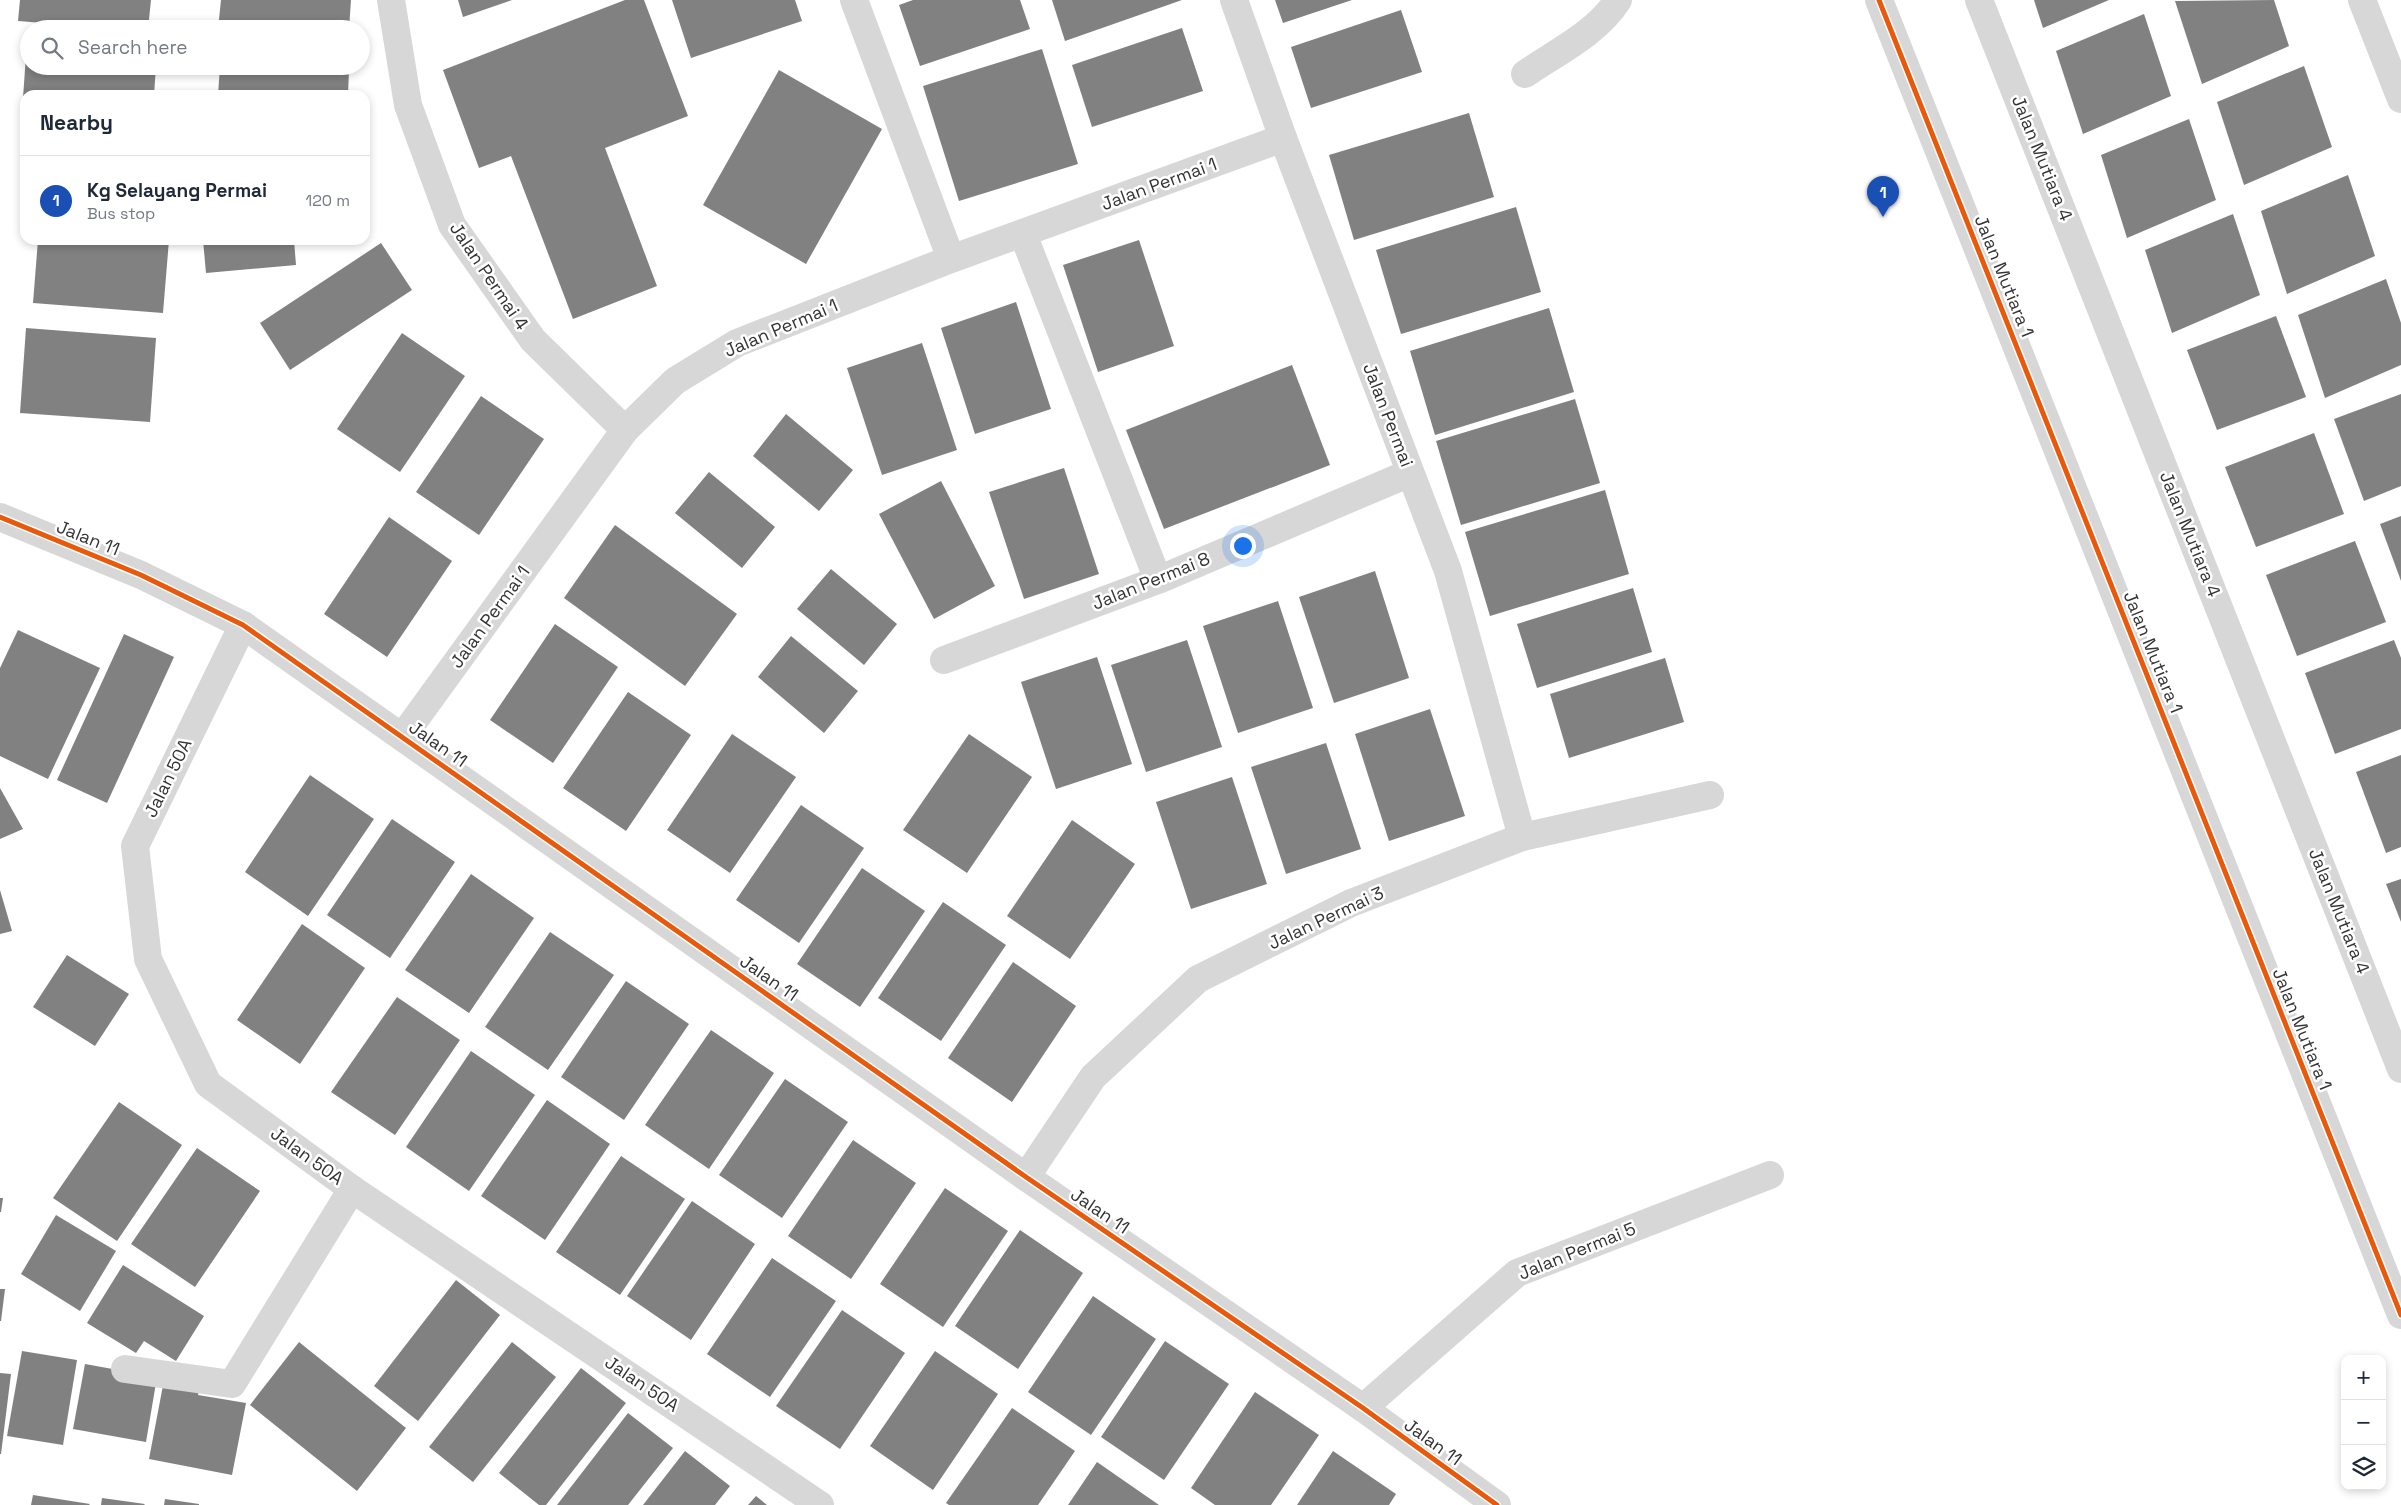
<!DOCTYPE html>
<meta charset="utf-8">
<style>
:root{--surface:#fff;--page:#f2f2f3;--text:#1f2937;--muted:#747a83;--line:#e0e1e3;--accent:#111827}
body{margin:0;font-family:"Space Grotesk",sans-serif;background:var(--page);color:var(--text)}
.controls{position:absolute;right:15px;bottom:15px;display:grid;overflow:hidden;border-radius:10px;box-shadow:0 2px 8px #0003}
.controls button{width:45px;height:45px;display:grid;place-items:center;padding:0;border:0;border-bottom:1px solid var(--line);background:var(--surface);color:var(--text);font:25px sans-serif}
.you{position:absolute;left:1242px;top:545px;width:18px;height:18px;margin:-12px;border:4px solid #fff;border-radius:50%;background:#1a73e8;box-shadow:0 0 0 8px #1a73e833}
.badge{display:grid;place-items:center;width:32px;height:32px;border-radius:50%;background:var(--accent);color:#fff;font-size:16px;font-weight:700}
.pin{position:absolute;translate:-50% -41px;filter:drop-shadow(0 1px 2px #0008)}
.pin::after{content:'';position:absolute;top:26px;width:18px;height:15px;background:inherit;clip-path:polygon(0 0,100% 0,50% 100%)}
.list{margin:0;padding:0;list-style:none}
h2{display:flex;justify-content:space-between;align-items:center;height:65px;margin:0;padding:0 20px;font-size:21px}
h2 small{font-size:16px;font-weight:400;color:var(--muted)}
.list li{display:grid;grid-template-columns:32px 1fr auto;gap:15px;align-items:center;box-sizing:border-box;height:90px;padding:0 20px;border-top:1px solid var(--line)}
.list b{display:block;font-size:19px;white-space:nowrap}
.list p{margin:0;font-size:16px;white-space:nowrap;color:var(--muted)}
.list em{font-size:16px;font-style:normal;color:var(--muted)}
.icon{flex:none;width:28px;height:28px;fill:none;stroke:currentColor;stroke-width:2;stroke-linecap:round;stroke-linejoin:round}
.map{position:relative;flex:none;width:2401px;height:1505px;overflow:hidden}
.search{position:absolute;background:var(--surface);box-shadow:0 2px 8px #0003;left:20px;top:20px;width:350px;height:55px;display:flex;align-items:center;gap:12px;box-sizing:border-box;padding:0 18px;border-radius:28px;color:var(--muted);font-size:19px}
.panel{position:absolute;background:var(--surface);box-shadow:0 2px 8px #0003;left:20px;top:90px;width:350px;height:155px;border-radius:15px}
.map>svg:first-child{display:block}
.building{fill:#818181}
.lines{fill:none;stroke-linecap:round;stroke-linejoin:round}
.minor{stroke:#d7d7d7;stroke-width:28}
.cycleway-casing{stroke:#fff;stroke-width:8}
.cycleway{stroke:#e8590c;stroke-width:5}
.labels{text-anchor:middle;stroke-width:5;stroke-linejoin:round;paint-order:stroke}
.street-label{font-size:18px;fill:#333;stroke:#fff}
</style>
<div class="map">
<svg width="2401" height="1505" viewBox="0 0 2401 1505">
<rect width="100%" height="100%" fill="#fff"/>
<g class="building">
<path d="M20,0h131l-3,29h-29l-101,-8z"/>
<path d="M221,0h130l-2,29h-131z"/>
<path d="M458,0h54l-49,17z"/>
<path d="M625,0h19l44,116 -83,32 52,138 -84,33 -62,-163 -32,12 -36,-98z"/>
<path d="M672,0h123l7,21 -111,37z"/>
<path d="M913,0h107l10,29 -110,37 -21,-61z"/>
<path d="M1052,0h130l-117,41z"/>
<path d="M1275,0h77l-69,23z"/>
<path d="M2034,0h75l-66,28z"/>
<path d="M2274,0l15,46 -87,38 -27,-83z"/>
<path d="M1401,10l21,62 -111,36 -20,-61z"/>
<path d="M2144,14l27,82 -88,38 -27,-83z"/>
<path d="M1182,28l21,63 -111,36 -20,-62z"/>
<path d="M27,41l2,25h127l-2,29h-129v17h-3z"/>
<path d="M1042,49l36,115 -119,37 -36,-115z"/>
<path d="M220,66h76l53,4 -1,25h-130z"/>
<path d="M2304,66l28,81 -88,38 -27,-83z"/>
<path d="M779,70l103,59 -76,135 -103,-59z"/>
<path d="M1469,113l25,84 -140,43 -25,-85z"/>
<path d="M2189,119l27,81 -89,38 -26,-83z"/>
<path d="M24,157h1v46l-5,-1z"/>
<path d="M2348,175l27,81 -88,38 -26,-83z"/>
<path d="M1516,207l25,85 -140,42 -25,-84z"/>
<path d="M2233,214l27,81 -88,38 -27,-83z"/>
<path d="M38,240h131l-6,73 -130,-10z"/>
<path d="M203,240h91l2,25 -90,8z"/>
<path d="M1139,240l35,106 -76,26 -35,-107z"/>
<path d="M381,243l31,47 -122,80 -30,-47z"/>
<path d="M2386,279l15,44v42l-76,33 -27,-83z"/>
<path d="M1016,302l35,107 -76,25 -34,-106z"/>
<path d="M1549,308l25,84 -139,43 -25,-84z"/>
<path d="M2276,316l30,81 -89,33 -30,-80z"/>
<path d="M26,328l130,10 -6,84 -130,-9z"/>
<path d="M402,333l63,43 -65,96 -63,-43z"/>
<path d="M922,343l35,107 -75,25 -35,-107z"/>
<path d="M1292,365l38,100 -166,64 -38,-99z"/>
<path d="M2401,394v92l-37,15 -30,-82z"/>
<path d="M481,396l63,43 -65,96 -63,-43z"/>
<path d="M1575,399l25,84 -139,42 -25,-84z"/>
<path d="M786,414l67,56 -34,41 -66,-55z"/>
<path d="M2314,433l30,81 -88,33 -31,-80z"/>
<path d="M1064,468l35,106 -75,25 -35,-107z"/>
<path d="M709,472l66,55 -33,41 -67,-55z"/>
<path d="M941,481l54,105 -61,33 -55,-105z"/>
<path d="M1605,490l24,84 -139,42 -25,-84z"/>
<path d="M2401,516v65l-21,-57z"/>
<path d="M389,517l63,44 -65,96 -63,-43z"/>
<path d="M615,525l122,89 -52,72 -121,-88z"/>
<path d="M2355,541l31,81 -89,34 -31,-81z"/>
<path d="M831,569l66,55 -33,41 -67,-56z"/>
<path d="M1375,571l34,107 -75,25 -35,-106z"/>
<path d="M1633,588l19,64 -115,36 -20,-64z"/>
<path d="M1278,601l35,107 -75,25 -35,-107z"/>
<path d="M555,624l63,43 -65,96 -63,-43z"/>
<path d="M18,630l82,38 -52,111 -48,-23v-88z"/>
<path d="M124,634l50,23 -67,146 -50,-23z"/>
<path d="M791,636l67,55 -34,42 -66,-56z"/>
<path d="M1187,640l35,107 -76,25 -35,-107z"/>
<path d="M2394,640l7,18v71l-66,25 -30,-81z"/>
<path d="M1097,657l35,107 -76,25 -35,-107z"/>
<path d="M1665,658l19,64 -115,36 -19,-64z"/>
<path d="M628,692l63,43 -65,96 -63,-43z"/>
<path d="M1430,709l35,107 -76,25 -34,-107z"/>
<path d="M732,734l64,43 -66,96 -63,-43z"/>
<path d="M969,734l63,43 -65,96 -64,-43z"/>
<path d="M1326,743l35,106 -75,25 -35,-107z"/>
<path d="M2401,755v92l-15,6 -30,-81z"/>
<path d="M310,775l64,44 -66,97 -63,-44z"/>
<path d="M1232,777l35,107 -76,25 -35,-107z"/>
<path d="M0,788l23,41 -23,10z"/>
<path d="M801,805l63,43 -65,95 -63,-43z"/>
<path d="M392,819l63,43 -65,96 -63,-43z"/>
<path d="M1072,820l63,44 -65,95 -63,-43z"/>
<path d="M862,868l63,43 -65,96 -63,-43z"/>
<path d="M471,874l63,44 -65,95 -64,-43z"/>
<path d="M2401,879v43l-15,-38z"/>
<path d="M0,890l12,41 -12,3z"/>
<path d="M943,902l63,43 -65,96 -63,-43z"/>
<path d="M302,924l63,44 -65,96 -63,-44z"/>
<path d="M550,932l64,43 -66,95 -63,-43z"/>
<path d="M67,955l62,39 -34,52 -62,-39z"/>
<path d="M1013,962l63,44 -64,96 -64,-44z"/>
<path d="M626,981l63,43 -65,96 -63,-43z"/>
<path d="M397,997l63,43 -65,95 -64,-43z"/>
<path d="M711,1030l63,43 -65,96 -64,-44z"/>
<path d="M471,1051l64,44 -66,96 -63,-44z"/>
<path d="M785,1079l63,43 -66,96 -63,-43z"/>
<path d="M547,1100l63,44 -65,96 -64,-44z"/>
<path d="M119,1102l63,43 -65,96 -64,-43z"/>
<path d="M853,1140l63,43 -65,96 -63,-43z"/>
<path d="M197,1148l63,43 -65,96 -64,-43z"/>
<path d="M621,1156l64,43 -65,96 -64,-43z"/>
<path d="M945,1188l63,43 -65,96 -63,-43z"/>
<path d="M0,1198h3l-2,14h-1z"/>
<path d="M692,1201l63,43 -64,96 -64,-44z"/>
<path d="M56,1215l60,36 -36,60 -59,-37z"/>
<path d="M1020,1230l63,43 -65,96 -63,-43z"/>
<path d="M772,1258l64,43 -66,96 -63,-43z"/>
<path d="M123,1265l81,51 -28,45 -32,-20 -8,12 -49,-30z"/>
<path d="M456,1280l44,35 -82,106 -44,-35z"/>
<path d="M0,1289h5l-4,32h-1z"/>
<path d="M1093,1296l63,43 -65,96 -63,-43z"/>
<path d="M842,1310l63,43 -65,96 -64,-43z"/>
<path d="M1165,1341l64,43 -65,96 -63,-43z"/>
<path d="M299,1342l107,86 -49,63 -107,-86z"/>
<path d="M512,1342l44,35 -83,105 -44,-35z"/>
<path d="M22,1351l55,9 -14,85 -56,-9z"/>
<path d="M935,1351l63,43 -65,96 -63,-44z"/>
<path d="M85,1364l72,13 -11,65 -73,-13z"/>
<path d="M581,1368l45,35 -80,102h-7l-40,-32z"/>
<path d="M0,1373l11,1 -10,80h-1z"/>
<path d="M164,1380l36,6 -2,9 48,8 -14,72 -83,-16z"/>
<path d="M1255,1392l64,43 -48,70h-56l-24,-17z"/>
<path d="M1012,1408l63,43 -37,54h-89l-3,-2z"/>
<path d="M628,1413l45,35 -45,57h-71z"/>
<path d="M685,1451l45,35 -15,19h-72z"/>
<path d="M1333,1451l63,43 -7,11h-92z"/>
<path d="M1097,1462l62,43h-91z"/>
<path d="M33,1495l57,9 -1,1h-58z"/>
<path d="M756,1496l11,9h-19z"/>
<path d="M102,1498l43,6 -1,1h-43z"/>
<path d="M165,1499l34,5v1h-35z"/>
</g>
<g class="lines">
<g class="minor">
<path d="M391,0l17,105 44,120 81,115 92,90"/>
<path d="M854,0l97,259"/>
<path d="M1234,0l49,138 165,433 74,266"/>
<path d="M1879,0l522,1315"/>
<path d="M1979,0l422,1069"/>
<path d="M2362,0l39,99"/>
<path d="M1525,74c32,-22 72,-41 93,-74"/>
<path d="M1023,234l135,346"/>
<path d="M0,517l141,58 102,50 783,552 337,231 134,97"/>
<path d="M243,625l-108,221 13,113 60,125 144,105 468,316"/>
<path d="M944,660l214,-80 252,-107"/>
<path d="M403,736l222,-306 50,-49 62,-38 214,-84 332,-121"/>
<path d="M1026,1177l67,-100 105,-98 153,-76 171,-66 188,-42"/>
<path d="M125,1369l107,15 120,-195"/>
<path d="M1363,1408l154,-135 253,-98"/>
</g>
<g class="cycleway-casing">
<g id="cycleway">
<path d="M1879,0l522,1315"/>
<path d="M0,517l141,58 102,50 783,552 337,231 134,97"/>
</g>
</g>
<use href="#cycleway" class="cycleway"/>
</g>
<g class="labels">
<g class="street-label">
<text transform="translate(2042 158) rotate(68)" y="6">Jalan Mutiara 4</text>
<text transform="translate(1159 184) rotate(-20)" y="6">Jalan Permai 1</text>
<text transform="translate(489 276) rotate(56)" y="6">Jalan Permai 4</text>
<text transform="translate(2004 276) rotate(68)" y="6">Jalan Mutiara 1</text>
<text transform="translate(781 328) rotate(-23)" y="6">Jalan Permai 1</text>
<text transform="translate(1388 415) rotate(69)" y="6">Jalan Permai</text>
<text transform="translate(2190 534) rotate(68)" y="6">Jalan Mutiara 4</text>
<text transform="translate(88 538) rotate(22)" y="6">Jalan 11</text>
<text transform="translate(1151 581) rotate(-22)" y="6">Jalan Permai 8</text>
<text transform="translate(490 617) rotate(-54)" y="6">Jalan Permai 1</text>
<text transform="translate(2153 652) rotate(68)" y="6">Jalan Mutiara 1</text>
<text transform="translate(438 744) rotate(35)" y="6">Jalan 11</text>
<text transform="translate(168 778) rotate(-64)" y="6">Jalan 50A</text>
<text transform="translate(2339 911) rotate(68)" y="6">Jalan Mutiara 4</text>
<text transform="translate(1326 918) rotate(-25)" y="6">Jalan Permai 3</text>
<text transform="translate(769 978) rotate(35)" y="6">Jalan 11</text>
<text transform="translate(2302 1029) rotate(68)" y="6">Jalan Mutiara 1</text>
<text transform="translate(307 1156) rotate(36)" y="6">Jalan 50A</text>
<text transform="translate(1100 1211) rotate(34)" y="6">Jalan 11</text>
<text transform="translate(1577 1251) rotate(-22)" y="6">Jalan Permai 5</text>
<text transform="translate(642 1384) rotate(34)" y="6">Jalan 50A</text>
<text transform="translate(1433 1442) rotate(36)" y="6">Jalan 11</text>
</g>
</g>
</svg>
<div class="controls">
<button>+</button>
<button>−</button>
<button><svg class="icon" aria-label="layers" viewBox="0 0 24 24"><path d="M12 4l9 5-9 5-9-5zM3 14l9 5 9-5"/></svg></button>
</div>
<div class="you"></div>
<div class="pin badge" style="left:1883px;top:217px;background:#1a4fb4">1</div>
<div class="search"><svg class="icon" aria-label="search" viewBox="0 0 24 24"><circle cx="10" cy="10" r="6"/><path d="M15 15l6 6"/></svg>Search here</div>
<section class="panel">
<h2>Nearby<small></small></h2>
<ul class="list">
<li><span class="badge" style="background:#1a4fb4">1</span><div><b>Kg Selayang Permai</b><p>Bus stop</p></div><em>120 m</em></li>
</ul>
</section>
</div>
